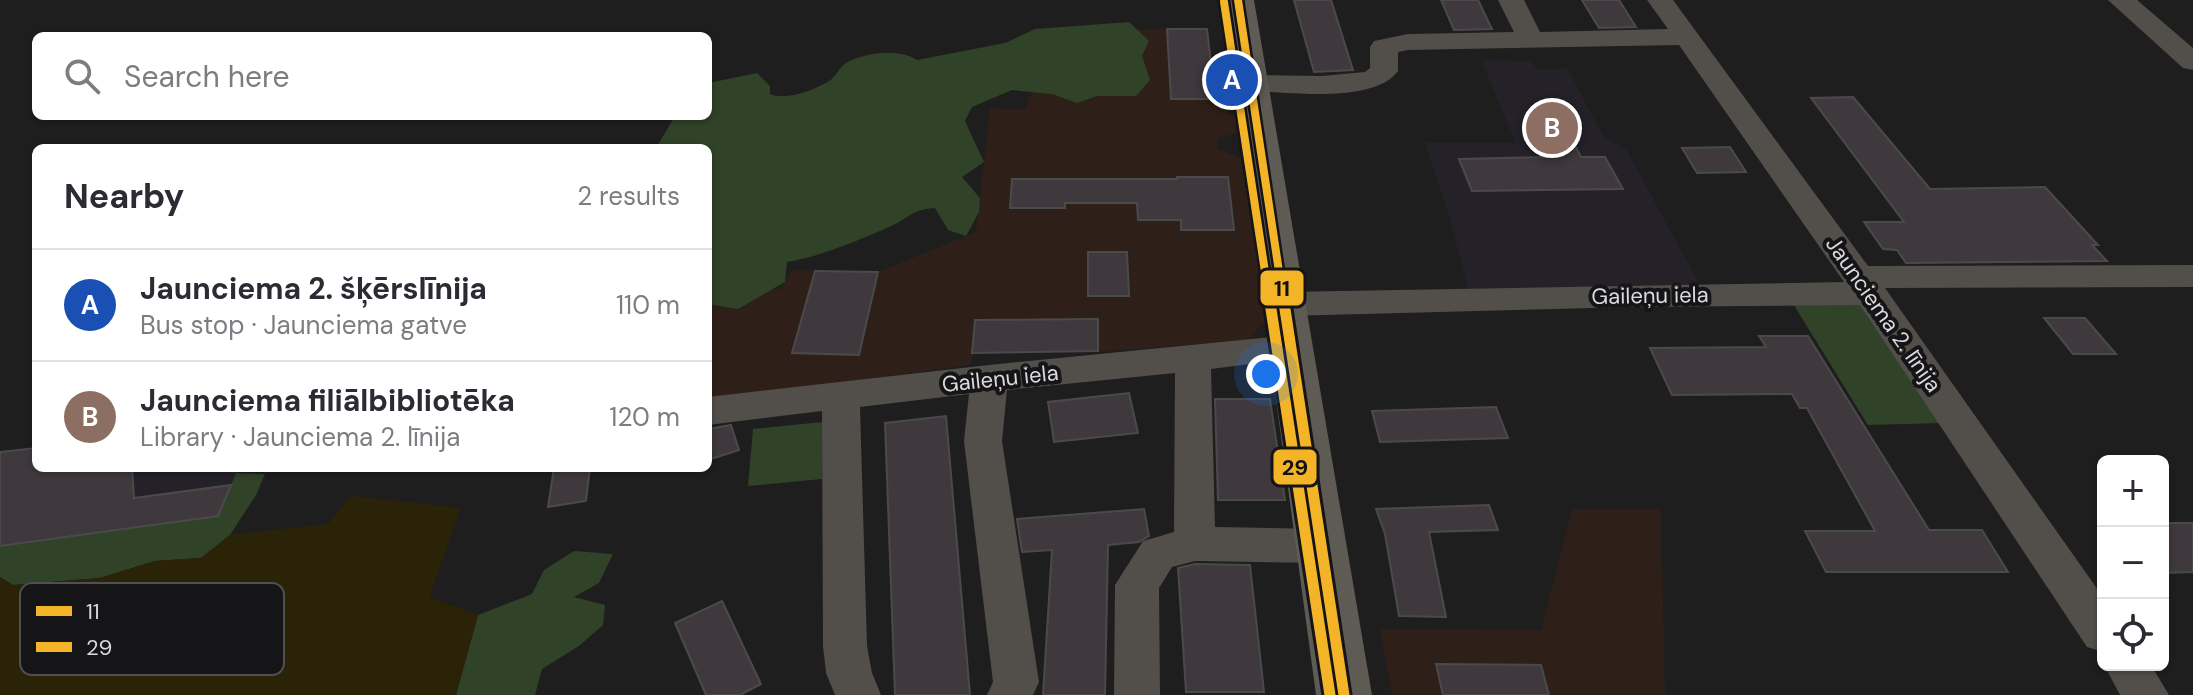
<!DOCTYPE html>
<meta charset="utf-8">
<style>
:root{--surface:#fff;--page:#f7f7f7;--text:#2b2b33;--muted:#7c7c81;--line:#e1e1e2;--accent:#5c5c61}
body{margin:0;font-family:"DM Sans",sans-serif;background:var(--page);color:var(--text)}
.controls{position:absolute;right:24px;bottom:24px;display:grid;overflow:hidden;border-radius:12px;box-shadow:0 2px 6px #0004}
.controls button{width:72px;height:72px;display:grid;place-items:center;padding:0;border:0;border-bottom:2px solid var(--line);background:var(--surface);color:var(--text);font:40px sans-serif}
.you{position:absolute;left:1266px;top:374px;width:28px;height:28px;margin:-20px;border:6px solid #fff;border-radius:50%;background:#1a73e8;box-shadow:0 0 0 12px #1a73e833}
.badge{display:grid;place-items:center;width:52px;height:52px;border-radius:50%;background:var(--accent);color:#fff;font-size:26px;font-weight:700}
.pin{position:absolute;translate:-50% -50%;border:4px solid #fff;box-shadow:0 2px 8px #0006}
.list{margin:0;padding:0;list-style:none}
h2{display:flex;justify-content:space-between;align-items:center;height:104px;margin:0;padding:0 32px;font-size:34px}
h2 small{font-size:26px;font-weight:400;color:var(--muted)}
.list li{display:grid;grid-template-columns:52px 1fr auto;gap:24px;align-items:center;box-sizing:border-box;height:112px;padding:0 32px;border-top:2px solid var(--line)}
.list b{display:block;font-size:30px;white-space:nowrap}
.list p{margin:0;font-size:26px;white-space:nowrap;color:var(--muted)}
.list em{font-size:26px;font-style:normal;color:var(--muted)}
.icon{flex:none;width:44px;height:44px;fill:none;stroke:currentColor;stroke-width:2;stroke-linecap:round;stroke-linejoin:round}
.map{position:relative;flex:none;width:2193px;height:695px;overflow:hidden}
.search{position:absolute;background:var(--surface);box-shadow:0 2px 6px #0004;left:32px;top:32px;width:680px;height:88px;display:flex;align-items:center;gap:20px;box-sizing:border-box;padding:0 28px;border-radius:12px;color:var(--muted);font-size:30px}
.panel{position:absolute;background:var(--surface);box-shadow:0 2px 6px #0004;left:32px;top:144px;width:680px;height:328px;border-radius:12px}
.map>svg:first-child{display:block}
.commercial{fill:#2e2019}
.built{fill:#252129}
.green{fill:#304227}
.sand{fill:#2b2307}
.building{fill:#3f393e;stroke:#4b4a4b;stroke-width:2}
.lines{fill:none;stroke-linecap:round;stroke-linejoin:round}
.minor{fill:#524e4a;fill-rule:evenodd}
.secondary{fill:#5e5a54;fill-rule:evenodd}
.bus-1-far1-casing{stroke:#151417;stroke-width:13}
.bus-1-casing{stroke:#151417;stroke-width:17}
.bus-2-far1-casing{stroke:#151417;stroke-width:13}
.bus-2-casing{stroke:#151417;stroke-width:17}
.bus-1-far1{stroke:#f4b427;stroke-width:8}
.bus-1{stroke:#f4b427;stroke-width:11}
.bus-2-far1{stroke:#f4b427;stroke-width:8}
.bus-2{stroke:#f4b427;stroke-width:11}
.labels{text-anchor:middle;stroke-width:8;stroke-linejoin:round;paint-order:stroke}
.street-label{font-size:22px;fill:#dad9db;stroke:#151417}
.key{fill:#151417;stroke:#504f52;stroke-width:2}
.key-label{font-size:22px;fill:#dad9db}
.line-badge{stroke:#151417;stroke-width:3}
.pale-badge-label{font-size:22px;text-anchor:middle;font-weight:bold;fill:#111}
</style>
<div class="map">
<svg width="2193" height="695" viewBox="0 0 2193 695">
<rect width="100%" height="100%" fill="#1e1e1f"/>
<g class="commercial">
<path d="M1207,29l8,70 25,23 1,10 -24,6v11l24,9 26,160 -18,22 -151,12 -125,1 -3,12 -262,36v-113l73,1 11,-19 86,2 98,-40 14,-124 35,2 28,-80z"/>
<path d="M1572,509h89l4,186h-273l-12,-66 161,1z"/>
</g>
<g class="built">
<path d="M1481,60l50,1 7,9 29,-2 37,69 22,12 74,136 -232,4 -20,-78 -23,-68h91z"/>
<path d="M36,448v20h202l-20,48 -218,30v-94z"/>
</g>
<g class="green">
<path d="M1129,22l20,19 -7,15 8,24 -14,16h-39l-20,7 -25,-9 -40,-4 -40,17 -7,14 19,41 -22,15 18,21 -1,14 -13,24 -18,-6 -13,-22c-25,2 -25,10 -46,19 -32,14 -67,29 -102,35l-2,20 -47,27 -30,-5v-156h-52l19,-32h33v-33l49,-10 13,13v8c17,7 44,-4 59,-13 7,-4 10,-14 17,-18 20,-11 53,-15 71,-3l88,-17 30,-14z"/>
<path d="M1860,301l83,122 -75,2 -76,-123z"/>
<path d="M823,422l-1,57 -74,7 5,-57z"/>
<path d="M236,473l29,1 -9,21 -26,40 -29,23 -46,3 -55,17 -87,7 -13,-8v-31l218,-30z"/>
<path d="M574,551l39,3 -14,29 -25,14 31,8 -2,20 -24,21 -37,23 -7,26h-79l22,-80 54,-21 12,-24z"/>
</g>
<path class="sand" d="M351,496l110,12 -32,89 49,18 -22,80h-456v-118l13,8 87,-7 55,-17 46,-3 29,-23 98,-11z"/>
<g class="building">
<path d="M1294,0h37l22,70 -39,2z"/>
<path d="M1441,0h37l14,29 -38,1z"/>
<path d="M1582,0h37l17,27 -37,1z"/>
<path d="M1167,29h40l8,70h-44z"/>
<path d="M1853,97l77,92 115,-2 53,58h-6l15,16 -201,2 -9,-13 -14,-1 -19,-27h40l-93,-124z"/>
<path d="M1562,121l19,36h24l18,32 -151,2 -13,-32 91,-2 -17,-35z"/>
<path d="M1730,147l16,25 -49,1 -15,-25z"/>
<path d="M1177,177h51l6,53h-53v-10h-43l-1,-17h-72v5h-55l2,-29h165z"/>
<path d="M1088,252h39l2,44h-41z"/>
<path d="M815,271l63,1 -19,83 -67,-2z"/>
<path d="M2044,318h41l31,36h-43z"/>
<path d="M1098,319v32l-126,2 3,-33z"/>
<path d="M1759,336h49l121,194h53l26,42h-182l-21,-41h70l-68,-123h-7l-8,-14 -120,1 -22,-47 116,-1z"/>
<path d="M1129,393l9,40 -84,9 -6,-40z"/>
<path d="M1215,399h55l15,101h-67z"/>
<path d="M1496,407l12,31 -128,4 -8,-31z"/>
<path d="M946,416l24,279h-75l-10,-272z"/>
<path d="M731,425l8,25 -31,10v-31z"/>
<path d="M36,448v20h96l2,30 97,-13 -13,31 -218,30v-94z"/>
<path d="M554,468h36l-4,33 -38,6z"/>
<path d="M1489,505l9,25 -69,2 17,85 -47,-1 -14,-82 -9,-25z"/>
<path d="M1144,509l5,27 -10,6 -31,3 -3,150h-62l9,-145 -30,2 -5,-33z"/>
<path d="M2163,523h30v49l-30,1z"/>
<path d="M1195,564l55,1 14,127h-78l-8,-124z"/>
<path d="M722,601l39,83 -21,11h-34l-31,-72z"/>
<path d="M1436,664l105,1 8,30h-106z"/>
</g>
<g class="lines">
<g class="minor">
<path d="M1498,0h26l16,32 128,-3 -21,-29h26l195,266 325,-1v22l-308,1 218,309v55l-16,-5 -227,-342 -228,2 -347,9 -12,-4 -5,-8 5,-8 12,-4 559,-10 -165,-237 -271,5 -10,2v19c-23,33 -111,21 -147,20l-10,-2 -4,-6 4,-6 10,-2 71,1 43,-4 5,-4v-21l4,-6 34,-7 106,-2z"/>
<path d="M2108,0h29l56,48v22l-10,-2z"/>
<path d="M1291,335l13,4 5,9 -5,9 -93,12 4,158 107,2 15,5 6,12 -6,12 -15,5 -127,-2 -23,6 -13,21 1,107h-46l1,-110 28,-44 31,-9 1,-159 -168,17 -5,51 37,241 -6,13h-46l6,-13 -29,-241 5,-47 -109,13 7,239 5,27 9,22h-46l-9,-22 -3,-27 -1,-235 -114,14v-28l281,-32z"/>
<path d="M2103,663l48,2 18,30h-49z"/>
</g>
<path class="secondary" d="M1222,0h32l118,695h-56z"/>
<g class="bus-1-far1-casing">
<path id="bus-1-far1" d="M1238,0l45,298"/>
</g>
<g class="bus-1-casing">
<path id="bus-1" d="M1283,296l61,399"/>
</g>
<g class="bus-2-far1-casing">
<path id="bus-2-far1" d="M1224,2l45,296"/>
</g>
<g class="bus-2-casing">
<path id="bus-2" d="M1269,296l61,399"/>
</g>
<use href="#bus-1-far1" class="bus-1-far1"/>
<use href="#bus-1" class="bus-1"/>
<use href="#bus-2-far1" class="bus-2-far1"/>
<use href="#bus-2" class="bus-2"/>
</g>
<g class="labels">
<g class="street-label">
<text transform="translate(1650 295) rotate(-1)" y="8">Gaileņu iela</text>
<text transform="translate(1884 314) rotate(55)" y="8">Jaunciema 2. līnija</text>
<text transform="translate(1000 378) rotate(-6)" y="8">Gaileņu iela</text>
</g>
</g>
<rect x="20" y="583" width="264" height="92" rx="12" class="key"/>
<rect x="36" y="606" width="36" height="10" fill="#f4b427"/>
<rect x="36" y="642" width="36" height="10" fill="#f4b427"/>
<g class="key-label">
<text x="86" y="619">11</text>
<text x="86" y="655">29</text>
</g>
<g class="line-badge">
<rect x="1259" y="269" width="46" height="38" rx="8" fill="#f4b427"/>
<rect x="1272" y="448" width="46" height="38" rx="8" fill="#f4b427"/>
</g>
<g class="pale-badge-label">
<text x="1282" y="296">11</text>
<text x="1295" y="475">29</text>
</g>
</svg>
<div class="controls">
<button>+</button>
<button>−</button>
<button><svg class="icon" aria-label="locate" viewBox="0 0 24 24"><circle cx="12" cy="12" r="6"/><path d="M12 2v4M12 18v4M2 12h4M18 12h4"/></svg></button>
</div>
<div class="you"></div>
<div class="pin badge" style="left:1232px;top:80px;background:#1a4fb4">A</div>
<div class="pin badge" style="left:1552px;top:128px;background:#8d6e63">B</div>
<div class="search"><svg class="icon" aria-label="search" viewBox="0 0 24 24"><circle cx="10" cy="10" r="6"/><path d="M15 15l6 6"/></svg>Search here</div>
<section class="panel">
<h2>Nearby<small>2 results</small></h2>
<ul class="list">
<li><span class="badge" style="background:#1a4fb4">A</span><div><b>Jaunciema 2. šķērslīnija</b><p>Bus stop · Jaunciema gatve</p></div><em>110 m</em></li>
<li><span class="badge" style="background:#8d6e63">B</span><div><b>Jaunciema filiālbibliotēka</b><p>Library · Jaunciema 2. līnija</p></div><em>120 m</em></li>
</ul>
</section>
</div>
